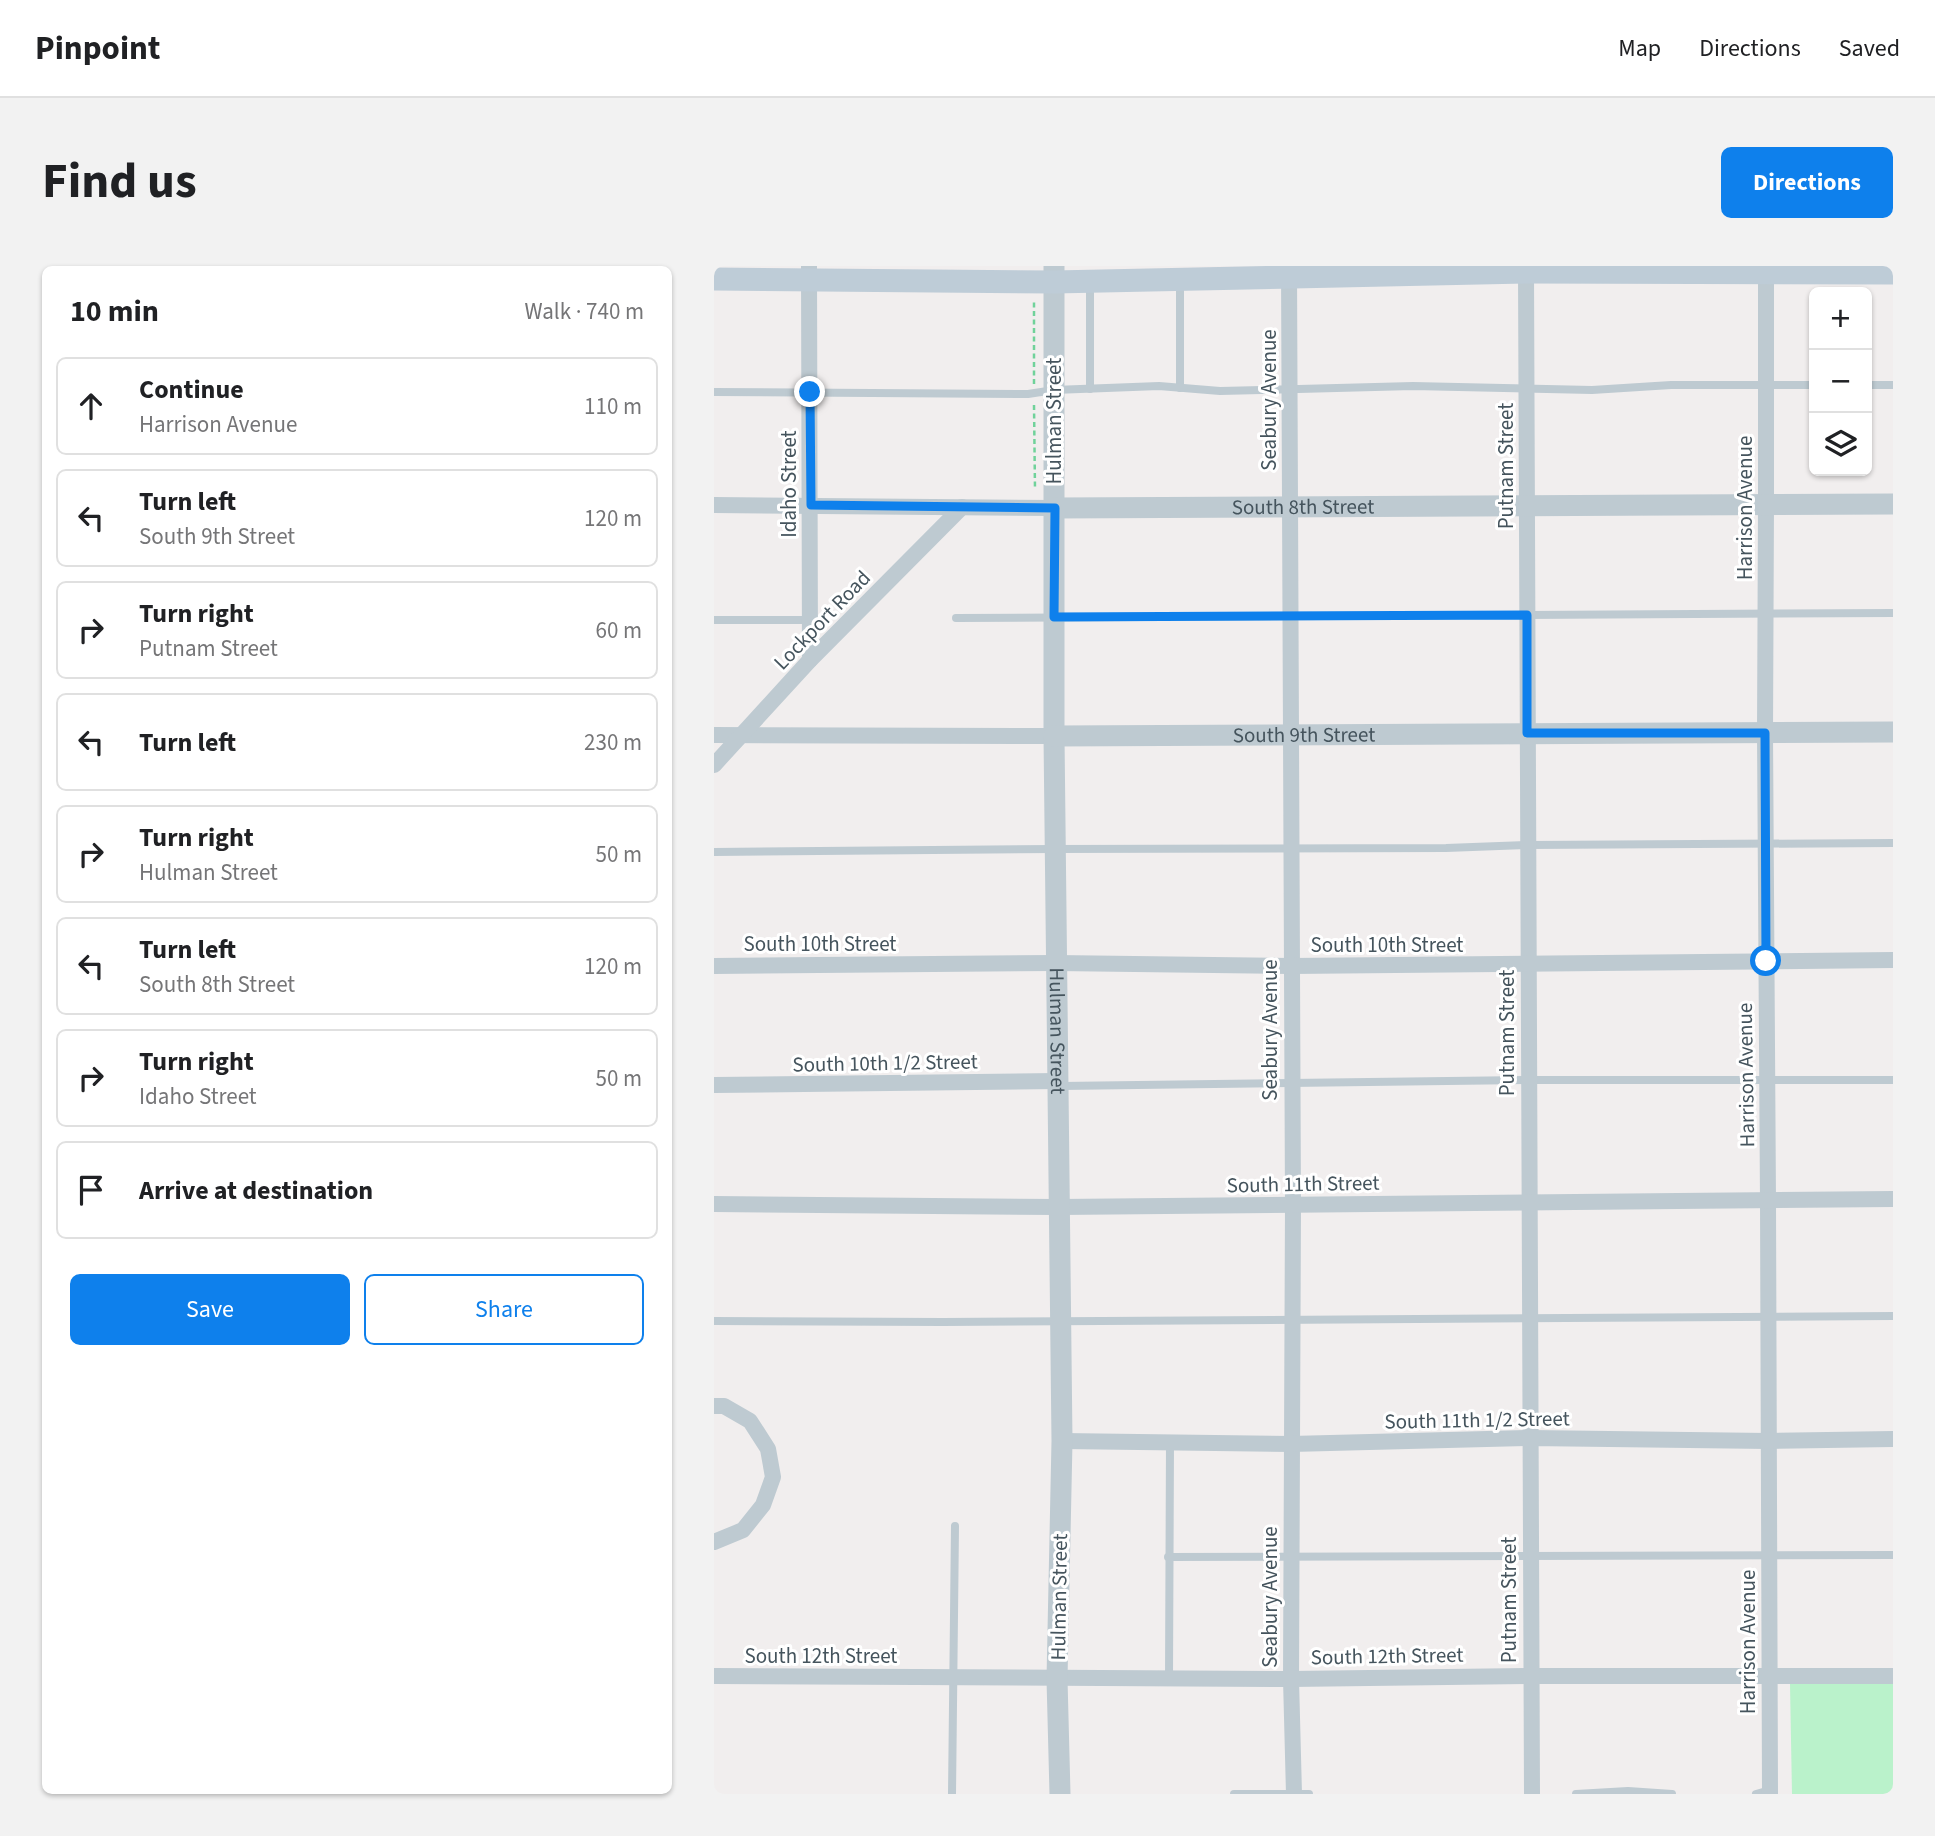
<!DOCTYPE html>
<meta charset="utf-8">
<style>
:root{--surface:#fff;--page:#f2f2f2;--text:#202124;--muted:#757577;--line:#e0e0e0;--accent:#0e80ec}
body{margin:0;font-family:"Source Sans 3",sans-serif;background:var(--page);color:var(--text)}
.controls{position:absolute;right:21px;top:21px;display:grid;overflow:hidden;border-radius:10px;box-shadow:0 2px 5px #0004}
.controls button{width:63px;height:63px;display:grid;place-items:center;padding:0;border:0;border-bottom:2px solid var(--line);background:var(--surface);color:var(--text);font:35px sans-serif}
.stop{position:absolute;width:21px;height:21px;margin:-16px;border:5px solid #0e80ec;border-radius:50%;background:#fff}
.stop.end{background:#0e80ec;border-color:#fff;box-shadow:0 2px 7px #0008}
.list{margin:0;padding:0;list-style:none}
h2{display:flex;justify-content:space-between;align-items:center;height:91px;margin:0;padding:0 28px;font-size:30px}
h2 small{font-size:23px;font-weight:400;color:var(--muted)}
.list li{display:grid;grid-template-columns:46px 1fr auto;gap:21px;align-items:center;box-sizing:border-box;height:98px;margin:0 14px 14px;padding:0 14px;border:2px solid var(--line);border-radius:10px}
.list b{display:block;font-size:26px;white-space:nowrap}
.list p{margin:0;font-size:23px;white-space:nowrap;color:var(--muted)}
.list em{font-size:23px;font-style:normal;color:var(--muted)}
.actions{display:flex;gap:14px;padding:21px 28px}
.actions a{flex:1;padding:16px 0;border:2px solid var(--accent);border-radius:10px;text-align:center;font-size:24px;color:var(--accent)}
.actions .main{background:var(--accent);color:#fff}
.icon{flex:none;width:38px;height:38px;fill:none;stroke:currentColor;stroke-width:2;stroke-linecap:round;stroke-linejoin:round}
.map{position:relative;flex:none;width:1179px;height:1528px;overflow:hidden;border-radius:10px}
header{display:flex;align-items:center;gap:42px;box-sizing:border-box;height:98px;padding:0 35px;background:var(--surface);border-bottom:2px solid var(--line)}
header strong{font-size:33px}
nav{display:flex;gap:38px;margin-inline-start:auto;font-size:24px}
.intro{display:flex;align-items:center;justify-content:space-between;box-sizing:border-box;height:168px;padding:0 42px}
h1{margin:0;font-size:49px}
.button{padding:18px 32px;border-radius:10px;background:var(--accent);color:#fff;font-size:24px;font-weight:700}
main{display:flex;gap:42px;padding:0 42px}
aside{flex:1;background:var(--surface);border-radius:10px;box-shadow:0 2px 5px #0004}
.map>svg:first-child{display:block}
.green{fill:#baf2cb}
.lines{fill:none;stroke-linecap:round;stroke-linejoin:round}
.path{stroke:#70d29a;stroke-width:2.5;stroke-dasharray:5 3.5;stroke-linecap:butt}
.service{stroke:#becad1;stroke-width:8}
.minor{stroke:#becad1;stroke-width:16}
.tertiary{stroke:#becad1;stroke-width:21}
.secondary{stroke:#beccd7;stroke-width:23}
.route{stroke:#0e80ec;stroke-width:9}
.labels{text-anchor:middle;stroke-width:6;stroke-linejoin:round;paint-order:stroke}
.street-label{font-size:21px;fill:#45545d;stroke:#fff}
</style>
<header>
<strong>Pinpoint</strong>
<nav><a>Map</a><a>Directions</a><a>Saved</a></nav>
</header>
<div class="intro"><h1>Find us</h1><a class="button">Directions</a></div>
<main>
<aside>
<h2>10 min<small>Walk · 740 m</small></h2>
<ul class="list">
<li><svg class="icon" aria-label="ahead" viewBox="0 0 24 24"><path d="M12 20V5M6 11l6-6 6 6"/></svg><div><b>Continue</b><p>Harrison Avenue</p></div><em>110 m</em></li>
<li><svg class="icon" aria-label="left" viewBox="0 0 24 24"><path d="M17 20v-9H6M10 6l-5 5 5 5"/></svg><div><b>Turn left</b><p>South 9th Street</p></div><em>120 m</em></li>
<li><svg class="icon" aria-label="right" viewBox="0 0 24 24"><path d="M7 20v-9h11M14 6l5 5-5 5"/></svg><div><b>Turn right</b><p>Putnam Street</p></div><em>60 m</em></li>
<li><svg class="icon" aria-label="left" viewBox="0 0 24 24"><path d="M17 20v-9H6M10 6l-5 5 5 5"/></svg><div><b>Turn left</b></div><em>230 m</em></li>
<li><svg class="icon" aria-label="right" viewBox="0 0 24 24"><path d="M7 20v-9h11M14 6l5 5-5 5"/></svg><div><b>Turn right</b><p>Hulman Street</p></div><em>50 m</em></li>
<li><svg class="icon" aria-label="left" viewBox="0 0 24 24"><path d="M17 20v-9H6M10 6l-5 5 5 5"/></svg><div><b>Turn left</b><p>South 8th Street</p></div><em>120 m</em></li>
<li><svg class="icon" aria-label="right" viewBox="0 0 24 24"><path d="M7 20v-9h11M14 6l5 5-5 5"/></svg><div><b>Turn right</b><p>Idaho Street</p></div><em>50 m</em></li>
<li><svg class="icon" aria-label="arrive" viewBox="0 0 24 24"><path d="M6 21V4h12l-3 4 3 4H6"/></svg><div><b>Arrive at destination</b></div></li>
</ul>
<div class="actions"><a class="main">Save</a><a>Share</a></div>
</aside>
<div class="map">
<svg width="1179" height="1528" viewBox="0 0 1179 1528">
<rect width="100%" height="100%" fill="#f1eeee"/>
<path class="green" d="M1179,1416v112h-101l-2,-110z"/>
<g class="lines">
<g class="path">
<path d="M320,118v-84"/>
<path d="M320,139l1,84"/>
</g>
<g class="service">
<path d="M376,19v104"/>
<path d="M1153,119h26"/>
<path d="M466,122v-106"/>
<path d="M0,126l314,2 26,-4 105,-4 61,5 193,-5 179,4 79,-5h143"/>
<path d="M242,352l937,-5"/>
<path d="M0,354h96"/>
<path d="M0,586l341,-3 391,-1 82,-3 365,-2"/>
<path d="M347,820l468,-6h364"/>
<path d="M0,1055l229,1 950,-6"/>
<path d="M454,1291l725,-2"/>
<path d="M455,1413l1,-236"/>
<path d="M238,1528l3,-268"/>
<path d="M520,1528h75"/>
<path d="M862,1528l52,-3 44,3"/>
<path d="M1042,1528l14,-4"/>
</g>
<g class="minor">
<path d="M95,0l1,394"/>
<path d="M575,2l4,937 -2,474 3,115"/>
<path d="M812,6l6,1522"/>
<path d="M1052,6v232l-1,229 3,469 2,592"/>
<path d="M0,239l341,3"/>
<path d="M0,469l340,1"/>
<path d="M0,499l96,-105 152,-153"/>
<path d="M0,700l342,-3 235,3 602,-6"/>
<path d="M0,819l343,-4"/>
<path d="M0,938l345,3 834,-8"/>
<path d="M0,1140h10l26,15 18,28 5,28 -10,28 -20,25 -29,12"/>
<path d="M348,1175l229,3 239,-6 238,3 125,-2"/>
<path d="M0,1410l577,3 239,-3h363"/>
</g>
<g class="tertiary">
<path id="s1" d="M340,0v470l8,705 -5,238 3,115"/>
<path id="s2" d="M341,242l838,-4"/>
<path id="s3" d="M340,470l839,-4"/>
</g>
<path class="secondary" d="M0,13l340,3 472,-10 367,1"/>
</g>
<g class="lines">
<path class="route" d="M96,126l1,113 244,3 -1,109 473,-2v118h238l1,228"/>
</g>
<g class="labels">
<g class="street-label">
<text transform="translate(555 134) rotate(-90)" y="7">Seabury Avenue</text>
<text transform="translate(340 155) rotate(-90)" y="7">Hulman Street</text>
<text transform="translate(792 200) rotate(-90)" y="7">Putnam Street</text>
<text transform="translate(75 218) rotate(-90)" y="7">Idaho Street</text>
<text dy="7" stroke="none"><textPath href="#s2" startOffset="248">South 8th Street</textPath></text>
<text transform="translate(1031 242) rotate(-90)" y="7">Harrison Avenue</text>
<text transform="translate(108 354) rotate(-46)" y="7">Lockport Road</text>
<text dy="7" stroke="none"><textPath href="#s3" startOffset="250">South 9th Street</textPath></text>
<text x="106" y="685">South 10th Street</text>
<text x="673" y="686">South 10th Street</text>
<text dy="7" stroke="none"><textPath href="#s1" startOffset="765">Hulman Street</textPath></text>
<text transform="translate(556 764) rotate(-90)" y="7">Seabury Avenue</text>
<text transform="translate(793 767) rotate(-90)" y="7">Putnam Street</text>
<text transform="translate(171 797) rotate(-1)" y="7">South 10th 1/2 Street</text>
<text transform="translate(1032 809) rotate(-91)" y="7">Harrison Avenue</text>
<text transform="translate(589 918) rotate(-1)" y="7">South 11th Street</text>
<text transform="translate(763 1154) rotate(-1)" y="7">South 11th 1/2 Street</text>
<text transform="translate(345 1331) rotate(-89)" y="7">Hulman Street</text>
<text transform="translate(556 1331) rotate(-90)" y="7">Seabury Avenue</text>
<text transform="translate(795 1334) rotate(-90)" y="7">Putnam Street</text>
<text transform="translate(1034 1376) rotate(-90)" y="7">Harrison Avenue</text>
<text x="107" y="1397">South 12th Street</text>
<text transform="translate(673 1390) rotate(-1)" y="7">South 12th Street</text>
</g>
</g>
</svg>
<div class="controls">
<button>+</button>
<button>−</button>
<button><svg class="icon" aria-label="layers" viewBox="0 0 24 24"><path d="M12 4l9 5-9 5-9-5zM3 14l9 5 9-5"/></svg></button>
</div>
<div class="stop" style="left:1052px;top:695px"></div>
<div class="stop end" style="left:96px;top:126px"></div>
</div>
</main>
